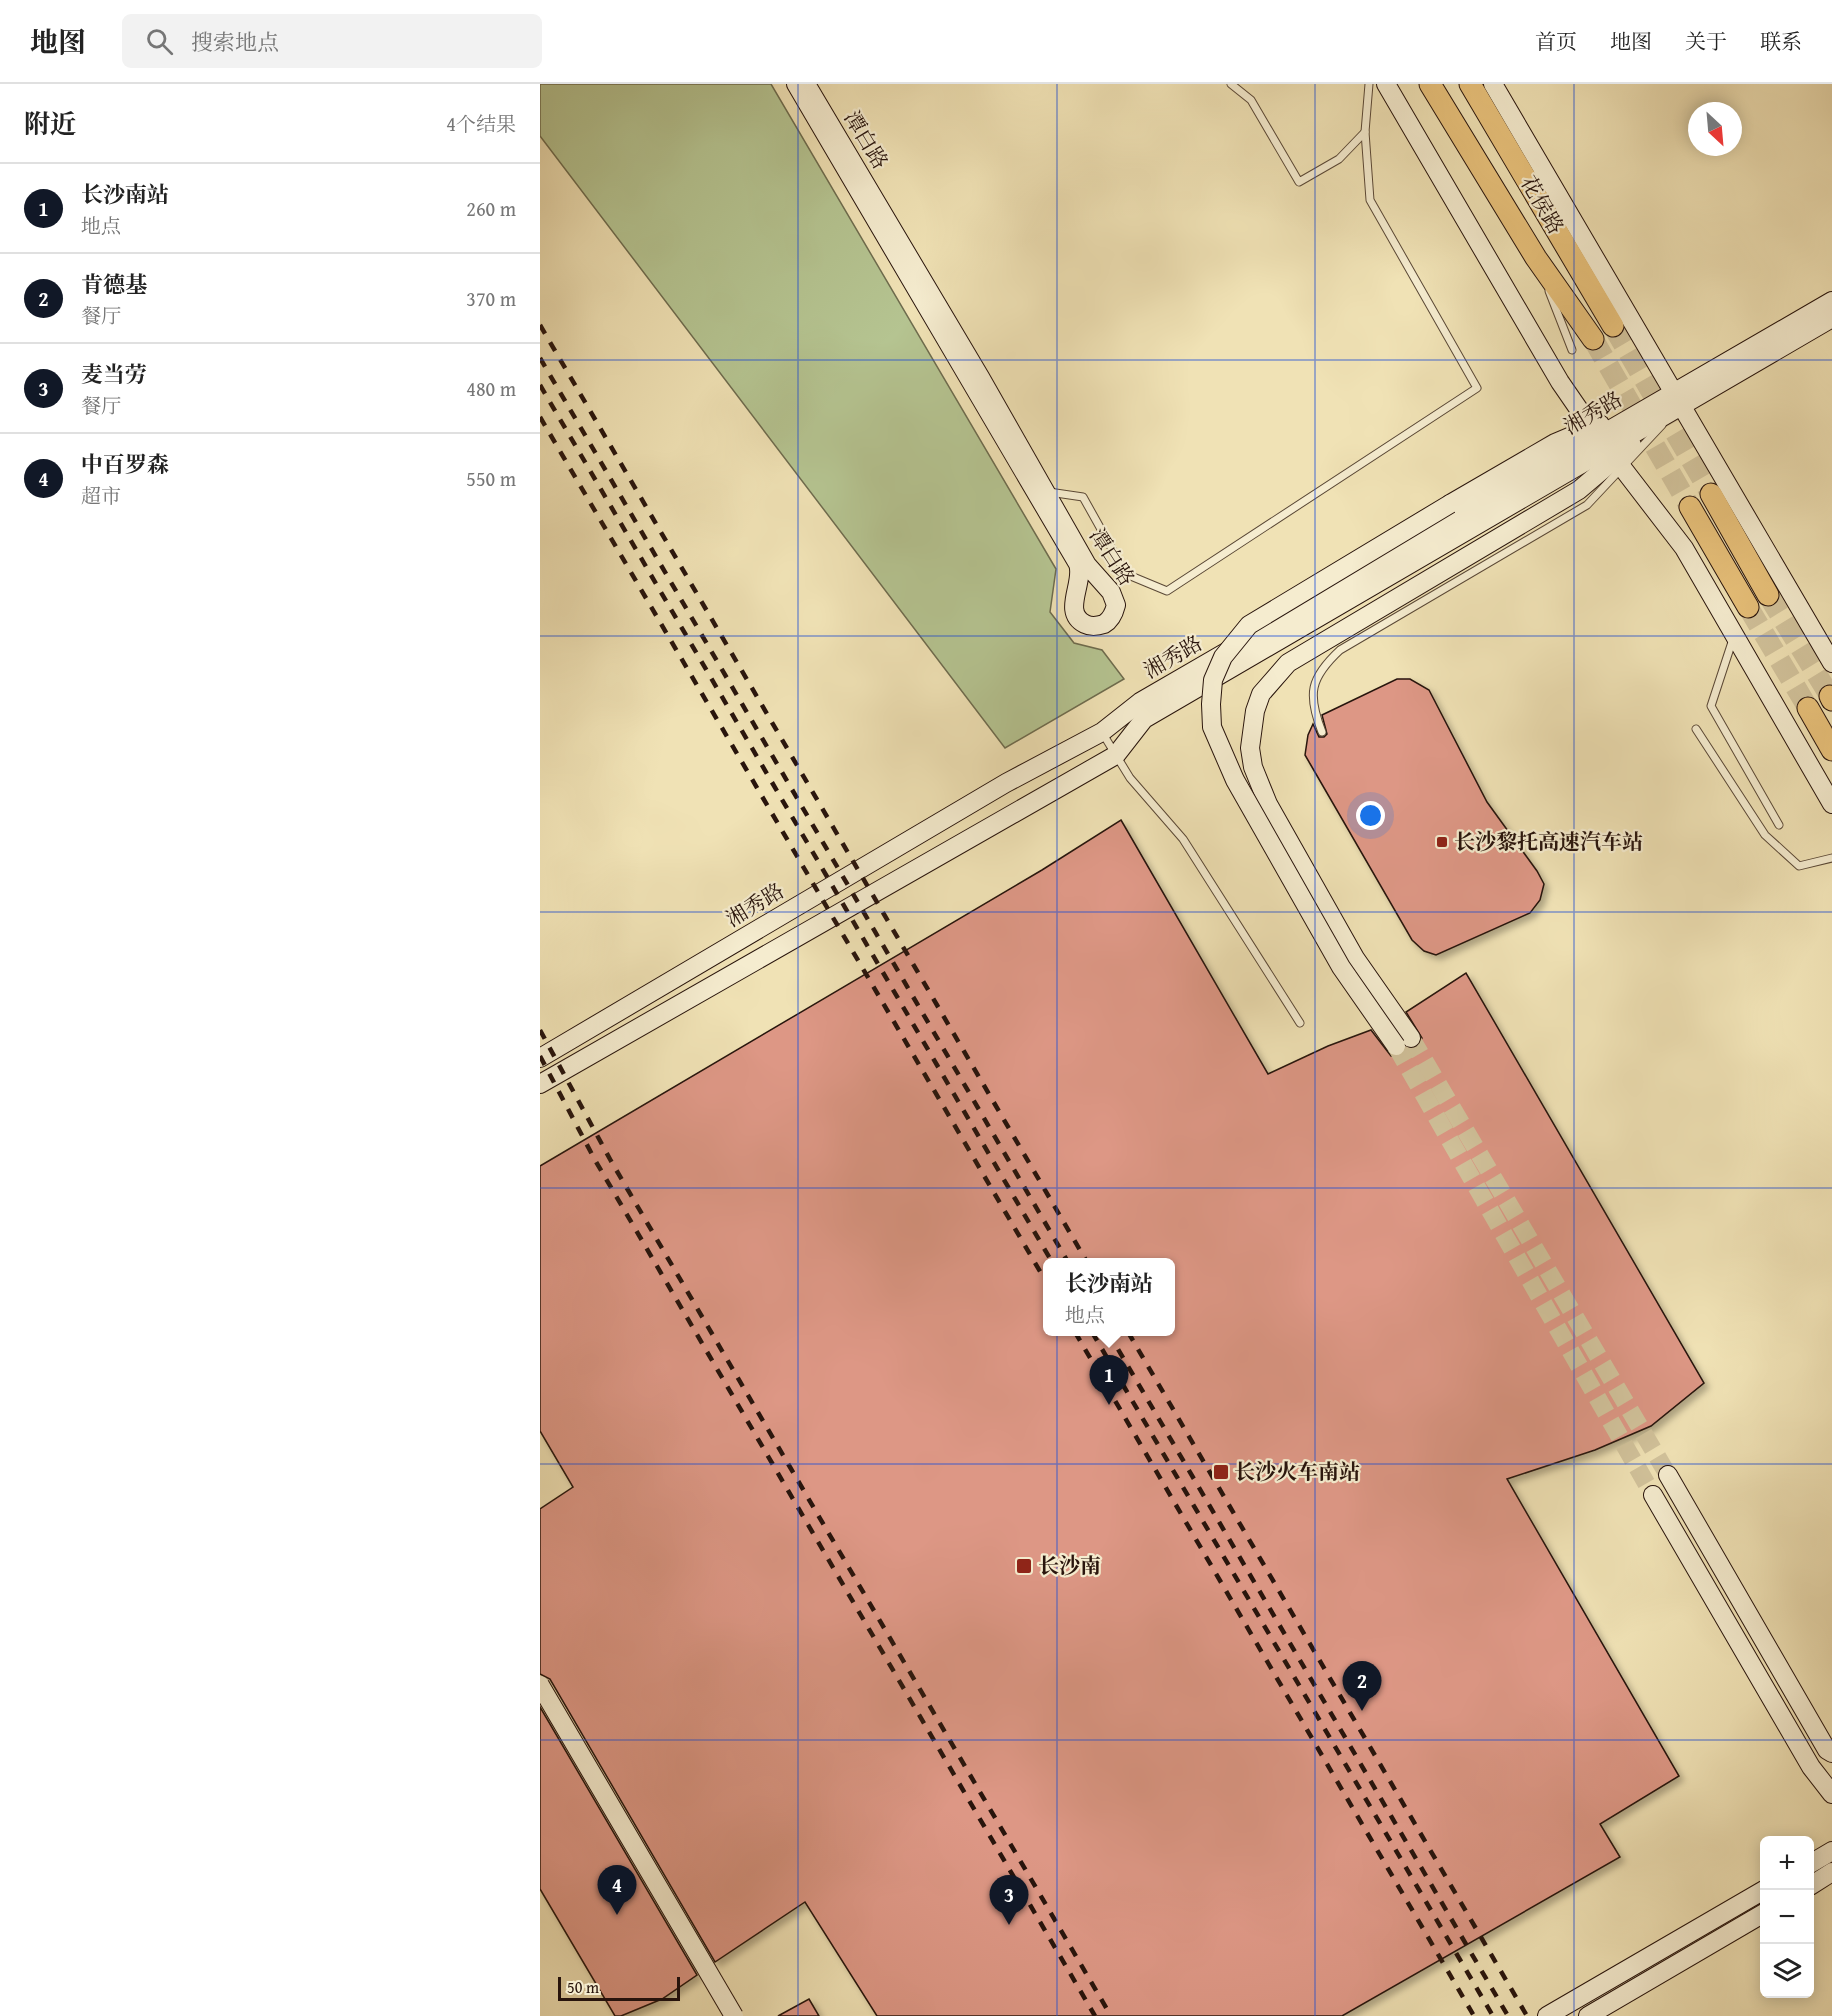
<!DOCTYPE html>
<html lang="zh">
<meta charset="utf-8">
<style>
:root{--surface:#fff;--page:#f2f2f2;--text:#222;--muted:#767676;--line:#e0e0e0;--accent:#111827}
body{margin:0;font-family:"Gentium Book Plus","Noto Serif SC",serif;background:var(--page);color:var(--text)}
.controls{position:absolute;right:18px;bottom:18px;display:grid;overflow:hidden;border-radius:9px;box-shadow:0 3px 15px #0003}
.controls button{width:54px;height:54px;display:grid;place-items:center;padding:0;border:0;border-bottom:2px solid var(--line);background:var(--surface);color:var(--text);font:30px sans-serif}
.compass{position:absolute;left:1148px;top:18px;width:54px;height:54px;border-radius:50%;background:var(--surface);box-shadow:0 3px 15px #0003;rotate:154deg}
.scale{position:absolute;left:18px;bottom:15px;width:122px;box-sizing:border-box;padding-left:6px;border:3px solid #28140c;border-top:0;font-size:16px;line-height:21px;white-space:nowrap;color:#28140c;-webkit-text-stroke:4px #f5eccf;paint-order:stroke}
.you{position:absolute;left:831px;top:732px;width:21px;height:21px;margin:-15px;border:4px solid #fff;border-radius:50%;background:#1a73e8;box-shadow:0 0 0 9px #1a73e833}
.badge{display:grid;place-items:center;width:39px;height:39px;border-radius:50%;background:var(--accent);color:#fff;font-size:20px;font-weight:700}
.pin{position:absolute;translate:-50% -50px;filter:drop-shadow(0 2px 3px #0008)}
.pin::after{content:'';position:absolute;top:32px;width:21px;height:18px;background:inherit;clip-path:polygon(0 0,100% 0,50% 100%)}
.popup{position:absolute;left:503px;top:1174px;width:132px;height:78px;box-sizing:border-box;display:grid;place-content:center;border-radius:9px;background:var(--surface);filter:drop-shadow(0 2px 4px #0005);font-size:20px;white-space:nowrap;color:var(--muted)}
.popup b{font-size:22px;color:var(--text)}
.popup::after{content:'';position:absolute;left:50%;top:100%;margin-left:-12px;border:12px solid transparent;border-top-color:var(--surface)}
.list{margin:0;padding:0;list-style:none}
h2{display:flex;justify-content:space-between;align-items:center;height:78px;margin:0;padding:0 24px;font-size:26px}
h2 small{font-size:20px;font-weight:400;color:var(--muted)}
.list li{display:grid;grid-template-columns:39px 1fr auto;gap:18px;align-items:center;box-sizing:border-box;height:90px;padding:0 24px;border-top:2px solid var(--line)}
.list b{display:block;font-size:22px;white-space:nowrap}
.list p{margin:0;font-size:20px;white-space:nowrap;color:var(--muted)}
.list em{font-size:20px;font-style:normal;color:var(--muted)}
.icon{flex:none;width:33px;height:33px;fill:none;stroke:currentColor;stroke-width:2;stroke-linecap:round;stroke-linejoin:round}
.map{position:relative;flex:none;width:1292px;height:1932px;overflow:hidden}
header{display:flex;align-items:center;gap:36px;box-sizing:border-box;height:84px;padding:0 30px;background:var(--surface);border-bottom:2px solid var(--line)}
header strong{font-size:28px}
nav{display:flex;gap:33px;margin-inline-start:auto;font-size:21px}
.search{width:420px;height:54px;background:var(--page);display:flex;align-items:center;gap:15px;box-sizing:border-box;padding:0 21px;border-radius:9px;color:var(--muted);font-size:22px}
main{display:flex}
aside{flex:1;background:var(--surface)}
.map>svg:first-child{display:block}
.green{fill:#b5c491;stroke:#6e6c4e;stroke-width:1.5}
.building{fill:#dd9785;stroke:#28140c;stroke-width:1.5;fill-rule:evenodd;filter:url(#shadow)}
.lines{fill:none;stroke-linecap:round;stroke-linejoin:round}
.secondary-tunnel{stroke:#d2c39c;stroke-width:18;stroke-dasharray:18 9;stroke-linecap:butt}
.primary-tunnel{stroke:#d2c39c;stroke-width:21;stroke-dasharray:21 10;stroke-linecap:butt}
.lane-casing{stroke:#5a4836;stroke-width:9}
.secondary-casing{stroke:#28140c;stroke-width:20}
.primary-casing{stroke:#28140c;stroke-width:23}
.lane{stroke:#f5eccf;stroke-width:7}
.secondary{stroke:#f5eccf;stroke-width:18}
.primary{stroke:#e8c17a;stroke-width:21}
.rail{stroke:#28140c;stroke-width:4.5;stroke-dasharray:10 10;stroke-linecap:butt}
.secondary-bridge-casing{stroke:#28140c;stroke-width:20;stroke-linecap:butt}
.secondary-bridge{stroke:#f5eccf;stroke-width:18}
.grid{fill:none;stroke:#1d4ed8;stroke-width:1.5;stroke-opacity:0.55}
.poi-dot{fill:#8f2418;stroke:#f5eccf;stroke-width:2}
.labels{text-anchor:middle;stroke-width:4.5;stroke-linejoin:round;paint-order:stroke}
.street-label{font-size:21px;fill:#28140c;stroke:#f5eccf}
.poi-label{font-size:21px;font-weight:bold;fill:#28140c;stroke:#f5eccf;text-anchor:start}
</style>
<header>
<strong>地图</strong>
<div class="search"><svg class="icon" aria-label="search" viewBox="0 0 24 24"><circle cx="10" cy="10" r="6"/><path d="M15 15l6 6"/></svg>搜索地点</div>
<nav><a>首页</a><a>地图</a><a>关于</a><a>联系</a></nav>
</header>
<main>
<aside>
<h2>附近<small>4个结果</small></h2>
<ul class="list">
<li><span class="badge">1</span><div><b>长沙南站</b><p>地点</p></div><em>260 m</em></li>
<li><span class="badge">2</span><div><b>肯德基</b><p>餐厅</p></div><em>370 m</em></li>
<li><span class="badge">3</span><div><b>麦当劳</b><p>餐厅</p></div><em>480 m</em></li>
<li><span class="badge">4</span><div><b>中百罗森</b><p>超市</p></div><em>550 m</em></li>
</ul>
</aside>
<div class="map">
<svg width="1292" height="1932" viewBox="0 0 1292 1932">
<defs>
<filter id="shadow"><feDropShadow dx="4.5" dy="4.5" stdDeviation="3" flood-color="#0004"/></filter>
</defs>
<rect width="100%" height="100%" fill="#f0e2b5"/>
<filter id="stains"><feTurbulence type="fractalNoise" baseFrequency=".00333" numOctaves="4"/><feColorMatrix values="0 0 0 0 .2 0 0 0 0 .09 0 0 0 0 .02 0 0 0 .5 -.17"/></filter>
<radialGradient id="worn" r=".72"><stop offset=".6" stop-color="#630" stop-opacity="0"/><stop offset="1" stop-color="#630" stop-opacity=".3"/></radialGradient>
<path class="green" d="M0,0h231l285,485 -6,43 24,31 28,7 22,29 -119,69 -465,-612z"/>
<g class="building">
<path d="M857,595h13l19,11 58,112 50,69 7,13 -4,16 -10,13 -94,42 -12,-4 -12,-11 -107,-185 3,-20 5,-11 6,13h5l3,-3 -5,-19z"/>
<path d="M581,736l147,254 60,-28 43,-16 20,26h11l5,-8 11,-1 4,-9 -16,-26 60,-39 238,410 -53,43 -56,24 -88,29 172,297 -79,48 20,33 -278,159h-465l-72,-114 -90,60 -165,-283 -10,-5v-165l33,-22 -33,-56v-265l502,-296zM507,1179h123v69h-123z"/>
<path d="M0,1623l157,268 -35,24 -41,17h-6l-75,-127z"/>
<path d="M269,1915l10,17h-41z"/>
</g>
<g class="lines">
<g class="secondary-tunnel">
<path d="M871,954l257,437"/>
<path d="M856,962l257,449"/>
</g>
<g class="primary-tunnel">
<path d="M1073,242l98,168"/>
<path d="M1053,255l97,168"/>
<path d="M1228,511l62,101"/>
<path d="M1208,523l60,101"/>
</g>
<g class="lane-casing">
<g id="lane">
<path d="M691,0l20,16 48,82 40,-23 26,-27"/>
<path d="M1009,207l23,59"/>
<path d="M509,408l34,5 43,77 41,17 310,-203 -107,-188 -5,-68 4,-48"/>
<path d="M1193,555l-22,67 68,119"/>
<path d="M1156,645l69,106 34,31 33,-8"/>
<path d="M782,648c-15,-38 -12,-54 18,-82l247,-145 75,-80"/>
<path d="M563,650l27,44 53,61 117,184"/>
</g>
</g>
<g class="secondary-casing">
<g id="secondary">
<path d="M256,0l282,480c7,19 -17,48 7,60 6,3 13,2 19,0 7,-4 10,-11 12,-19l-5,-13 -24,-27 -107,-188 -174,-293"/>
<path d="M846,0l174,298 31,45 93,121 148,256"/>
<path d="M953,0l339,579"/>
<path d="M910,420l105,-61 45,-19"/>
<path d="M871,954l-56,-80 -87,-154 -15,-37 -3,-19 5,-37 6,-17 27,-31 291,-173 53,-45"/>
<path d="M0,974l466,-275 96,-51 38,-30 692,-401"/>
<path d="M0,1000l576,-329 28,-36 688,-401"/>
<path d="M1128,1391l159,275 5,3"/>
<path d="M1113,1411l158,272 21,27"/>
<path d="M1270,1780l22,-13"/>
<path d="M1270,1802l22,-14"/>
<path d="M1007,1932l217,-126"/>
<path d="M1048,1932l176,-103"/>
</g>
</g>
<g class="primary-casing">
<g id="primary">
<path d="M890,0l106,174 57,81"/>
<path d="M930,0l143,242"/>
<path d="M1171,410l57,101"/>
<path d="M1150,423l58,100"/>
<path d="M1290,612l2,4"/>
<path d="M1268,624l24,42"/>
</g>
</g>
<use href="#lane" class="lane"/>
<use href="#secondary" class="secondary"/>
<use href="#primary" class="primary"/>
<g class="rail">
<path d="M0,241l547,937"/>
<path d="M0,274l528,904"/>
<path d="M0,301l512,877"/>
<path d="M0,333l508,868"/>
<path d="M0,946l71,131 500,855"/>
<path d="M0,972l55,104 500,856"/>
<path d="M535,1248l399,684"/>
<path d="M552,1248l401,684"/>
<path d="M568,1248l400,684"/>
<path d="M588,1248l399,684"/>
</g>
<g class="secondary-bridge-casing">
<g id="secondary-bridge">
<path d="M856,962l-55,-79 -106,-187 -23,-53 -1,-23 2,-24 10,-23 26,-32 201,-121"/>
<path d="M0,1601l194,331"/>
</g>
</g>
<use href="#secondary-bridge" class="secondary-bridge"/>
</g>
<path class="grid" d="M258,0v1932M517,0v1932M775,0v1932M1034,0v1932M0,276h1292M0,552h1292M0,828h1292M0,1104h1292M0,1380h1292M0,1656h1292"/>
<g class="poi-dot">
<rect x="896" y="752" width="12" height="12" rx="3"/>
<rect x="673" y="1380" width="16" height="16" rx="3"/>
<rect x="476" y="1474" width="16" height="16" rx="3"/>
</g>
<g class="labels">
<g class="street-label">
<text transform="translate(326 56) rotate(59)" y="7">潭白路</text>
<text transform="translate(1002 121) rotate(60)" y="7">花侯路</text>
<text transform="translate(1053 329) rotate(-30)" y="7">湘秀路</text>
<text transform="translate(572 473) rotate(57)" y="7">潭白路</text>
<text transform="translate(633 573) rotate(-30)" y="7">湘秀路</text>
<text transform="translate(215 821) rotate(-31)" y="7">湘秀路</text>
</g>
<g class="poi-label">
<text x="914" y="765">长沙黎托高速汽车站</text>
<text x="694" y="1395">长沙火车南站</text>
<text x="498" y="1489">长沙南</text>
</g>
</g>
<rect width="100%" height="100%" filter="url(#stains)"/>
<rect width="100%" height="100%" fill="url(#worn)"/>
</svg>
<div class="controls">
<button>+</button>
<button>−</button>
<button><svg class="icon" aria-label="layers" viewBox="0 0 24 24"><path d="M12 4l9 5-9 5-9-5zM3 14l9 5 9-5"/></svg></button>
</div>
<svg class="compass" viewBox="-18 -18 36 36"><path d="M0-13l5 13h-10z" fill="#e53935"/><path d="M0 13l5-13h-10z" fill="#767676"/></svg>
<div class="scale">50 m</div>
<div class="you"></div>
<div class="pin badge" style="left:569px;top:1321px">1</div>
<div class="popup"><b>长沙南站</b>地点</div>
<div class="pin badge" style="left:822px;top:1627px">2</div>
<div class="pin badge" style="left:469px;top:1841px">3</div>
<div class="pin badge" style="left:77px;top:1831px">4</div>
</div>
</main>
